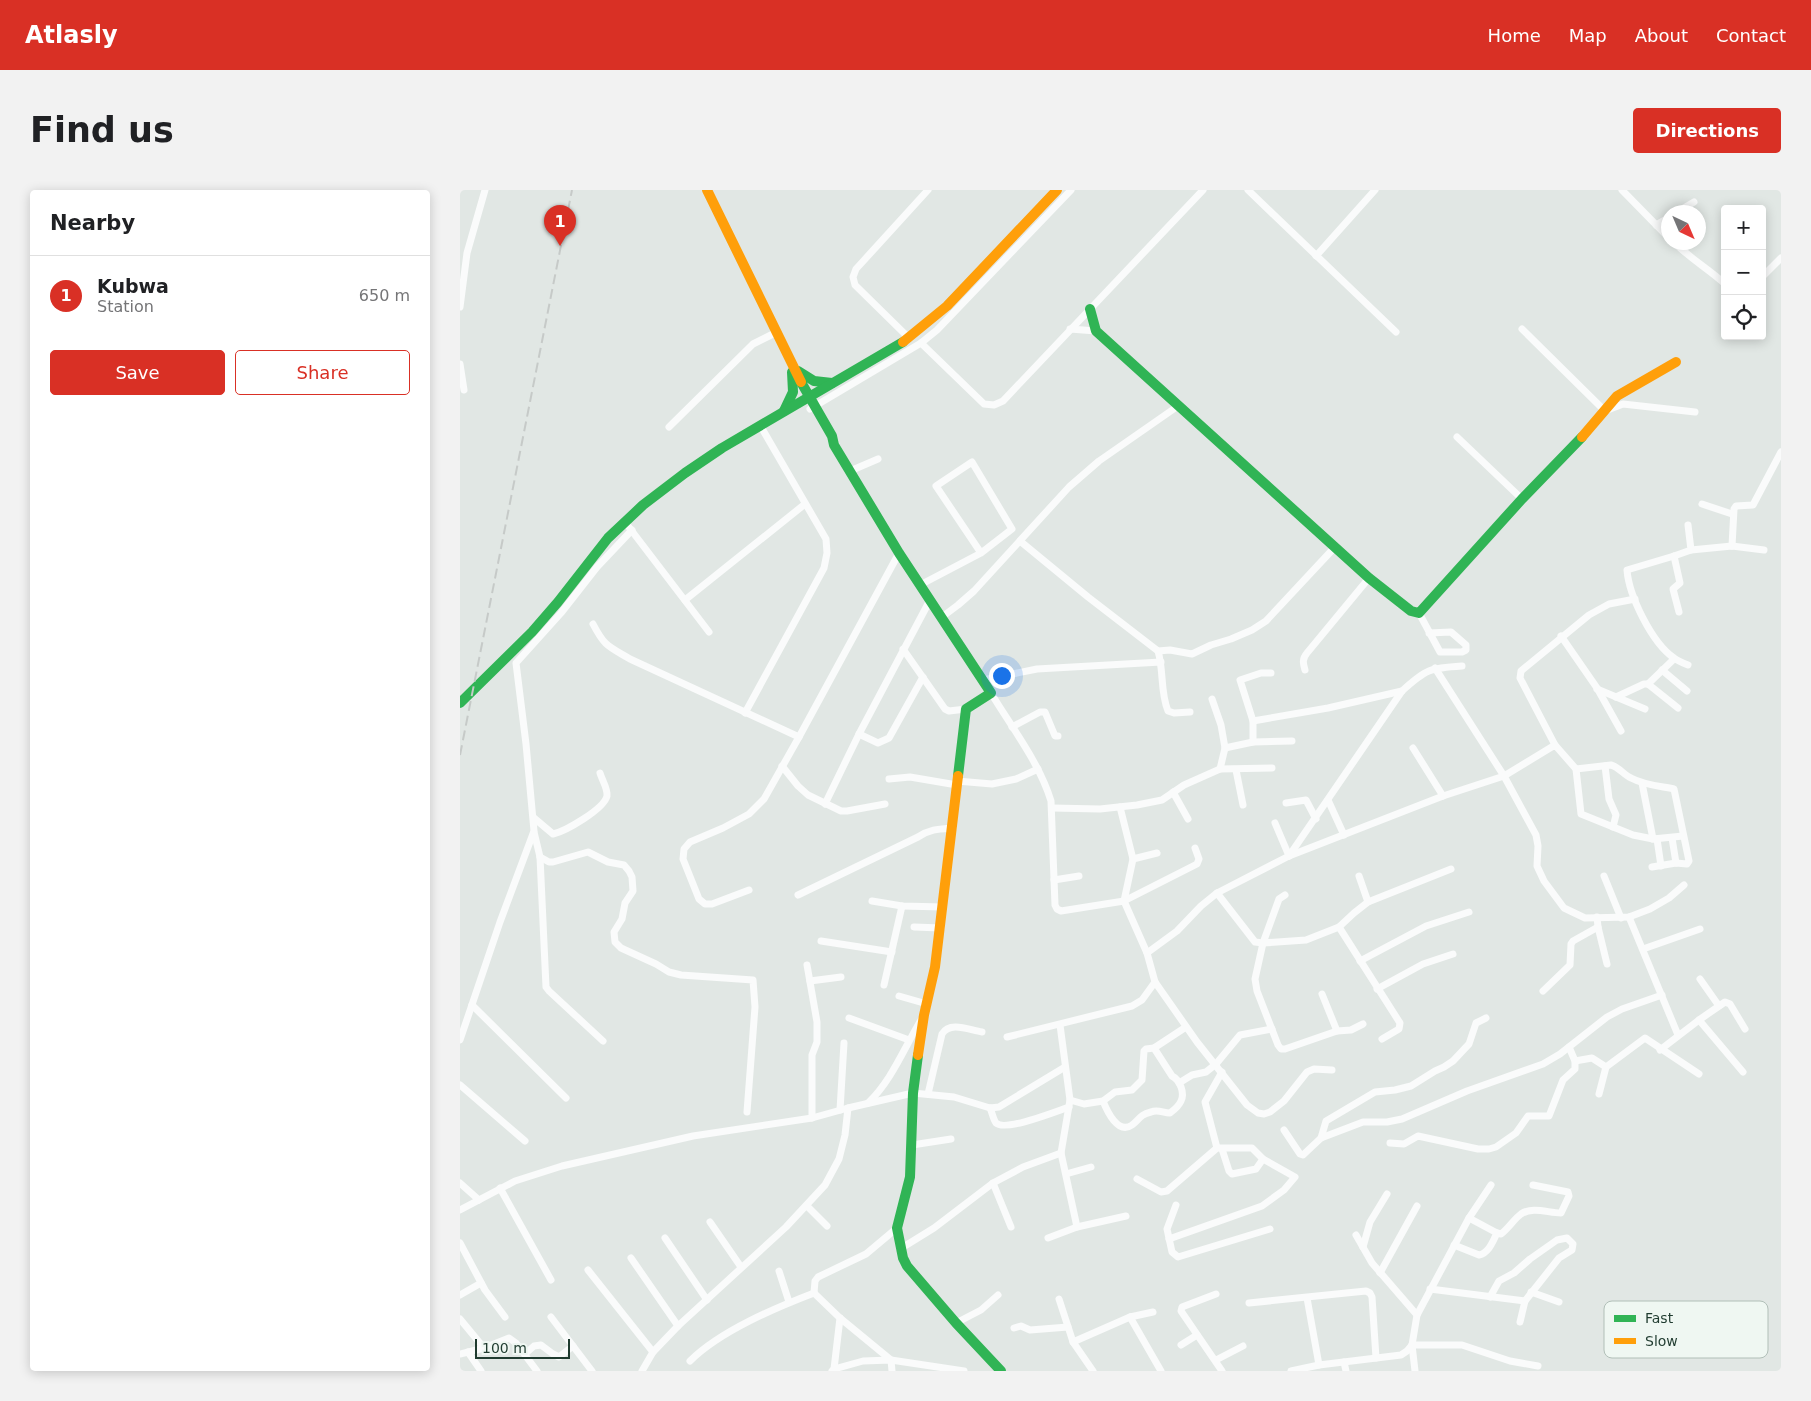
<!DOCTYPE html>
<meta charset="utf-8">
<style>
:root{--surface:#fff;--page:#f2f2f2;--text:#202124;--muted:#757577;--line:#e0e0e0;--accent:#d93025}
body{margin:0;font-family:"DejaVu Sans",sans-serif;background:var(--page);color:var(--text)}
.controls{position:absolute;right:15px;top:15px;display:grid;overflow:hidden;border-radius:5px;box-shadow:0 2px 12px #0003}
.controls button{width:45px;height:45px;display:grid;place-items:center;padding:0;border:0;border-bottom:1px solid var(--line);background:var(--surface);color:var(--text);font:25px sans-serif}
.compass{position:absolute;left:1201px;top:15px;width:45px;height:45px;border-radius:50%;background:var(--surface);box-shadow:0 2px 12px #0003;rotate:136deg}
.scale{position:absolute;left:15px;bottom:12px;width:95px;box-sizing:border-box;padding-left:5px;border:2px solid #1f3b2f;border-top:0;font-size:14px;line-height:18px;white-space:nowrap;color:#1f3b2f;-webkit-text-stroke:4px #eff7f2;paint-order:stroke}
.you{position:absolute;left:541px;top:485px;width:18px;height:18px;margin:-12px;border:4px solid #fff;border-radius:50%;background:#1a73e8;box-shadow:0 0 0 8px #1a73e833}
.badge{display:grid;place-items:center;width:32px;height:32px;border-radius:50%;background:var(--accent);color:#fff;font-size:16px;font-weight:700}
.pin{position:absolute;translate:-50% -41px;filter:drop-shadow(0 1px 2px #0008)}
.pin::after{content:'';position:absolute;top:26px;width:18px;height:15px;background:inherit;clip-path:polygon(0 0,100% 0,50% 100%)}
.list{margin:0;padding:0;list-style:none}
h2{display:flex;justify-content:space-between;align-items:center;height:65px;margin:0;padding:0 20px;font-size:21px}
h2 small{font-size:16px;font-weight:400;color:var(--muted)}
.list li{display:grid;grid-template-columns:32px 1fr auto;gap:15px;align-items:center;box-sizing:border-box;height:80px;padding:0 20px;border-top:1px solid var(--line)}
.list b{display:block;font-size:19px;white-space:nowrap}
.list p{margin:0;font-size:16px;white-space:nowrap;color:var(--muted)}
.list em{font-size:16px;font-style:normal;color:var(--muted)}
.actions{display:flex;gap:10px;padding:15px 20px}
.actions a{flex:1;padding:11px 0;border:1px solid var(--accent);border-radius:5px;text-align:center;font-size:18px;color:var(--accent)}
.actions .main{background:var(--accent);color:#fff}
.icon{flex:none;width:28px;height:28px;fill:none;stroke:currentColor;stroke-width:2;stroke-linecap:round;stroke-linejoin:round}
.map{position:relative;flex:none;width:1321px;height:1181px;overflow:hidden;border-radius:5px}
header{display:flex;align-items:center;gap:30px;box-sizing:border-box;height:70px;padding:0 25px;background:var(--accent);color:#fff}
header strong{font-size:24px}
nav{display:flex;gap:28px;margin-inline-start:auto;font-size:18px}
.intro{display:flex;align-items:center;justify-content:space-between;box-sizing:border-box;height:120px;padding:0 30px}
h1{margin:0;font-size:35px}
.button{padding:12px 22px;border-radius:5px;background:var(--accent);color:#fff;font-size:18px;font-weight:700}
main{display:flex;gap:30px;padding:0 30px}
aside{flex:1;background:var(--surface);border-radius:5px;box-shadow:0 2px 12px #0003}
.map>svg:first-child{display:block}
.lines{fill:none;stroke-linecap:round;stroke-linejoin:round}
.street{stroke:#fafbfb;stroke-width:7}
.fast{stroke:#30b455;stroke-width:10}
.slow{stroke:#ff9f0a;stroke-width:10}
.rail{stroke:#c6cac8;stroke-width:2;stroke-dasharray:10 5;stroke-linecap:butt}
.key{fill:#eff7f2;stroke:#b1bfb8;stroke-width:1}
.key-label{font-size:14px;fill:#1f3b2f}
</style>
<header>
<strong>Atlasly</strong>
<nav><a>Home</a><a>Map</a><a>About</a><a>Contact</a></nav>
</header>
<div class="intro"><h1>Find us</h1><a class="button">Directions</a></div>
<main>
<aside>
<h2>Nearby<small></small></h2>
<ul class="list">
<li><span class="badge">1</span><div><b>Kubwa</b><p>Station</p></div><em>650 m</em></li>
</ul>
<div class="actions"><a class="main">Save</a><a>Share</a></div>
</aside>
<div class="map">
<svg width="1321" height="1181" viewBox="0 0 1321 1181">
<rect width="100%" height="100%" fill="#e1e7e4"/>
<g class="lines">
<g class="street">
<path d="M788,0l148,142"/>
<path d="M1162,0l46,47"/>
<path d="M1217,22l17,-10"/>
<path d="M1196,35l12,-7"/>
<path d="M1214,52c15,16 35,27 51,42"/>
<path d="M856,66l59,-66"/>
<path d="M1302,87l19,-19"/>
<path d="M0,117l7,-54 18,-63"/>
<path d="M610,139l26,2"/>
<path d="M1062,139l83,82 18,-7 72,8"/>
<path d="M449,148l-54,-53 -2,-8 3,-8 72,-79"/>
<path d="M461,153l63,61 10,1 9,-4 200,-211"/>
<path d="M0,174l4,26"/>
<path d="M350,219l111,-66 16,-13 134,-140"/>
<path d="M209,237l84,-83 22,-11"/>
<path d="M997,247l65,62"/>
<path d="M390,281l28,-12"/>
<path d="M1242,314l30,10"/>
<path d="M165,332l84,110"/>
<path d="M1228,335l3,25"/>
<path d="M560,351l68,56 70,54 12,-1 22,4 19,-9 20,-6 21,-9 14,-9 69,-74"/>
<path d="M1272,356l2,-37 2,-3 17,-1 28,-53"/>
<path d="M1214,366l6,27 -7,6 6,23"/>
<path d="M460,395l61,-32 31,-24 -40,-67 -36,24 45,67"/>
<path d="M225,410l120,-96"/>
<path d="M959,423l21,39h22l4,-2v-5l-15,-13 -22,1"/>
<path d="M482,427l16,-12 16,-14 95,-104 30,-26 79,-55"/>
<path d="M133,434c12,23 15,22 37,35l169,78"/>
<path d="M1101,446l36,52 24,43"/>
<path d="M443,459l42,60 4,2 17,-2"/>
<path d="M698,461c6,20 2,41 10,60l6,2 16,-1"/>
<path d="M1228,475c-5,-2 -10,-4 -14,-7 -22,-15 -45,-62 -47,-88l47,-14 17,-6 41,-4 32,4"/>
<path d="M975,478l69,108 32,59 2,11 -1,20 7,15 20,27 21,10 44,-1 21,-8 19,-11 15,-13"/>
<path d="M845,480c-2,-7 -3,-11 2,-17l62,-75"/>
<path d="M1202,480l25,21"/>
<path d="M523,490l54,-11 124,-7"/>
<path d="M1188,494l26,-25"/>
<path d="M1137,499l48,20"/>
<path d="M531,503c21,35 48,69 60,108l4,104 2,4 4,2 63,-10 73,-37 2,-5 -4,-11"/>
<path d="M1156,507l28,-13h4l30,24"/>
<path d="M752,509l9,26 4,23 -5,21"/>
<path d="M285,523l79,-145 3,-15 -1,-14 -66,-114"/>
<path d="M793,531l75,-13 74,-17"/>
<path d="M552,537l28,-15h5l10,24h3"/>
<path d="M399,544l19,9 11,-5 34,-61"/>
<path d="M793,552v-21l-13,-41 21,-7h10"/>
<path d="M1095,555l-35,-67 1,-7 68,-56 20,-11 26,-5"/>
<path d="M765,558l28,-6 39,-1"/>
<path d="M953,558l30,48"/>
<path d="M322,576l16,20 10,9 33,16h6l38,-7"/>
<path d="M1145,576l4,33 7,16 -3,12"/>
<path d="M1116,579l35,-4c8,2 13,10 20,13 13,7 28,8 43,11l15,72 -2,3 -11,-1 -24,4"/>
<path d="M776,580l7,35"/>
<path d="M429,589l21,-2 47,8"/>
<path d="M497,591l35,3 24,-5 22,-10"/>
<path d="M1182,593l11,56"/>
<path d="M713,602l15,27"/>
<path d="M868,610l16,35"/>
<path d="M826,613l20,-3 10,19"/>
<path d="M365,614l34,-70 71,-134"/>
<path d="M660,617l13,52 -9,42 23,52 8,29 42,60 50,63 11,8 6,1 6,-2 14,-11 23,-29 7,-3 18,1"/>
<path d="M592,618l48,1 37,-4 25,-5 22,-15 36,-16 52,-1"/>
<path d="M74,628l19,16c13,-3 51,-25 54,-38 1,-7 -5,-16 -7,-23"/>
<path d="M815,633l14,33"/>
<path d="M74,642l6,25 6,130 3,4 54,50"/>
<path d="M1212,648l4,25"/>
<path d="M1197,649l4,27"/>
<path d="M829,666l113,-165c24,-22 28,-23 60,-25"/>
<path d="M80,667l9,5h4l35,-10 20,10 16,3 5,6 3,6 1,14 -8,12 -3,16 -8,13 1,10 6,6 35,16 13,8 12,3 72,5 2,27 -8,105"/>
<path d="M673,669l24,-6"/>
<path d="M899,686l9,26"/>
<path d="M1144,686l17,42"/>
<path d="M594,690l25,-4"/>
<path d="M289,700l-37,14h-7l-6,-5 -16,-40 1,-10 6,-7 33,-14 26,-14 15,-15 35,-62 100,-184"/>
<path d="M757,703l38,49 8,1 43,-3 33,-13 15,-14 14,-11 83,-33"/>
<path d="M338,705l120,-58c12,-8 21,-8 35,-9"/>
<path d="M825,705l-6,4 -16,44 -8,36 2,12 21,54 3,4h4l52,-18 14,-1 12,-6"/>
<path d="M412,711l30,5 41,1"/>
<path d="M1137,727l1,10 9,37"/>
<path d="M1169,727l49,118"/>
<path d="M454,737l27,1"/>
<path d="M879,737l61,96 -1,6 -17,10"/>
<path d="M361,751l71,11"/>
<path d="M1183,759l57,-20"/>
<path d="M687,763l30,-22 24,-25 16,-13 72,-37 154,-60 61,-20 51,-31 21,24 5,45 52,21 20,4 30,-3"/>
<path d="M900,771l66,-35 43,-14"/>
<path d="M347,775l10,57v20l-5,13v63"/>
<path d="M1240,789l19,27"/>
<path d="M350,791l31,-4"/>
<path d="M424,795l18,-79"/>
<path d="M917,799l46,-25 30,-10"/>
<path d="M1083,801l27,-26 1,-21 2,-3 25,-14"/>
<path d="M862,804l15,37"/>
<path d="M439,806l28,8"/>
<path d="M12,815l94,93"/>
<path d="M389,828l60,22"/>
<path d="M1239,830l44,52"/>
<path d="M600,835l10,75 -9,53 16,74"/>
<path d="M547,847l125,-31 10,-6 13,-18"/>
<path d="M0,850l40,-118 34,-91 -8,-87 -10,-81 45,-50 36,-46 35,-37"/>
<path d="M1200,860l39,-30 26,-18 5,2 15,25"/>
<path d="M1115,871l17,-3 14,9"/>
<path d="M719,893l13,-8 14,-3 10,-8 24,-29 32,-6"/>
<path d="M0,895l65,56"/>
<path d="M468,904l14,-60c8,-13 27,-4 40,-2"/>
<path d="M1139,904l7,-27 39,-29 54,36"/>
<path d="M610,910l14,4 19,-3 12,-9 17,-2 10,-10 2,-29 2,-2 8,-1 32,-21"/>
<path d="M643,911c4,10 15,34 29,24 8,-6 7,-10 19,-13 7,-3 12,1 19,1 4,-3 9,-7 11,-12 4,-8 -1,-21 -9,-25l-18,-28"/>
<path d="M408,913c24,-23 36,-55 53,-83"/>
<path d="M530,918c2,4 3,11 6,15 9,9 61,-12 73,-16"/>
<path d="M380,920l4,-67"/>
<path d="M824,940l16,24 3,1 18,-17 42,-16h24l15,-3 65,-28 76,-27 17,-10 47,-37 15,-8 40,-14"/>
<path d="M861,948l5,-17 49,-29 20,-2 16,-4 24,-15 9,-4 9,-6 16,-17 7,-21 10,-5"/>
<path d="M930,953l14,1 14,-8 60,13h11l7,-2 20,-14 12,-17h21l14,-36 12,-11v-8l-6,-14"/>
<path d="M452,955l39,-6"/>
<path d="M757,958l-12,-46 17,-30"/>
<path d="M762,959l7,22 3,3 24,-5 7,-10"/>
<path d="M606,984l25,-7"/>
<path d="M677,989l24,13 6,-1 50,-43h35l11,11 32,18 -11,13 -22,16 -93,33"/>
<path d="M0,993l19,17"/>
<path d="M533,993l18,44"/>
<path d="M40,998l51,92"/>
<path d="M716,1015l-9,24 5,23 6,5 92,-28"/>
<path d="M347,1016l20,20"/>
<path d="M0,1020l55,-29 47,-15 131,-30 119,-18 36,-10 65,-15 41,4 36,11 9,-1 66,-40"/>
<path d="M1009,1028l28,15 4,1c8,-6 13,-15 20,-20 12,-8 27,-1 40,-1l8,-17 -1,-4 -35,-7"/>
<path d="M250,1032l31,45"/>
<path d="M896,1045l16,28 45,52"/>
<path d="M205,1048l42,62"/>
<path d="M588,1048l29,-11 49,-11"/>
<path d="M0,1053l25,47 20,27"/>
<path d="M994,1055l25,10c10,-2 14,-14 18,-22"/>
<path d="M903,1057l7,-25 17,-28"/>
<path d="M440,1059l34,-21 59,-45 30,-16 38,-14"/>
<path d="M171,1068l47,68"/>
<path d="M128,1080l65,82"/>
<path d="M319,1081l10,31"/>
<path d="M920,1083l37,-67"/>
<path d="M970,1099l95,12"/>
<path d="M1071,1102l28,10"/>
<path d="M354,1103l26,25 51,42 1,11"/>
<path d="M354,1103l1,-12 3,-4 48,-23 31,-26"/>
<path d="M756,1104l-34,13 -1,4 41,60"/>
<path d="M0,1105l21,-12"/>
<path d="M1030,1107l9,-16 15,-8 16,-14 27,-19 10,-2 6,6 -1,6 -13,8 -34,43 -5,21"/>
<path d="M847,1108l12,67"/>
<path d="M599,1109l14,43 20,29"/>
<path d="M789,1113l117,-12 4,2 2,4 4,61"/>
<path d="M91,1127l41,54"/>
<path d="M670,1127l31,54"/>
<path d="M0,1129l24,29"/>
<path d="M496,1133l25,-13 17,-15"/>
<path d="M554,1138l7,-2 9,4 38,-3"/>
<path d="M613,1152l57,-25 23,-5"/>
<path d="M721,1155l16,-10"/>
<path d="M952,1155h50l48,16 28,5"/>
<path d="M8,1162l13,19"/>
<path d="M0,1164l24,-6 25,-10 7,5 21,28"/>
<path d="M65,1164l9,-8 7,-1 12,9 6,3 14,-11"/>
<path d="M756,1170l27,-14"/>
<path d="M230,1171c30,-30 85,-53 124,-68"/>
<path d="M884,1172l2,9"/>
<path d="M374,1179l6,-51"/>
<path d="M182,1181l11,-19 25,-26 108,-99 39,-42 14,-26 6,-24 3,-27"/>
<path d="M372,1181l2,-2 29,-8 28,-1 73,11"/>
<path d="M831,1181l28,-6 82,-10 6,-4 5,-6"/>
<path d="M955,1181l-3,-26 5,-30 52,-97 22,-33"/>
</g>
<g class="fast">
<path d="M630,119l6,22 273,247 42,33 8,2 103,-114 60,-62"/>
<path d="M338,181l16,10 18,2"/>
<path d="M341,192l31,54 2,9 65,108 92,140 -25,16 -8,67"/>
<path d="M324,221l9,-19 -1,-20"/>
<path d="M0,513l72,-71 26,-30 50,-64 35,-33 42,-32 37,-25 181,-106"/>
<path d="M458,865l-5,38 -3,84 -13,51 6,30 4,8 49,57 45,48"/>
</g>
<g class="slow">
<path d="M247,0l94,192"/>
<path d="M443,152l44,-36 110,-116"/>
<path d="M1122,247l35,-41 59,-34"/>
<path d="M458,865l6,-40 11,-48 23,-191"/>
</g>
<path class="rail" d="M0,565l112,-565"/>
</g>
<rect x="1144" y="1111" width="164" height="57" rx="8" class="key"/>
<rect x="1154" y="1125" width="22" height="7" fill="#30b455"/>
<rect x="1154" y="1148" width="22" height="6" fill="#ff9f0a"/>
<g class="key-label">
<text x="1185" y="1133">Fast</text>
<text x="1185" y="1156">Slow</text>
</g>
</svg>
<div class="controls">
<button>+</button>
<button>−</button>
<button><svg class="icon" aria-label="locate" viewBox="0 0 24 24"><circle cx="12" cy="12" r="6"/><path d="M12 2v4M12 18v4M2 12h4M18 12h4"/></svg></button>
</div>
<svg class="compass" viewBox="-18 -18 36 36"><path d="M0-13l5 13h-10z" fill="#e53935"/><path d="M0 13l5-13h-10z" fill="#757577"/></svg>
<div class="scale">100 m</div>
<div class="you"></div>
<div class="pin badge" style="left:100px;top:56px">1</div>
</div>
</main>
